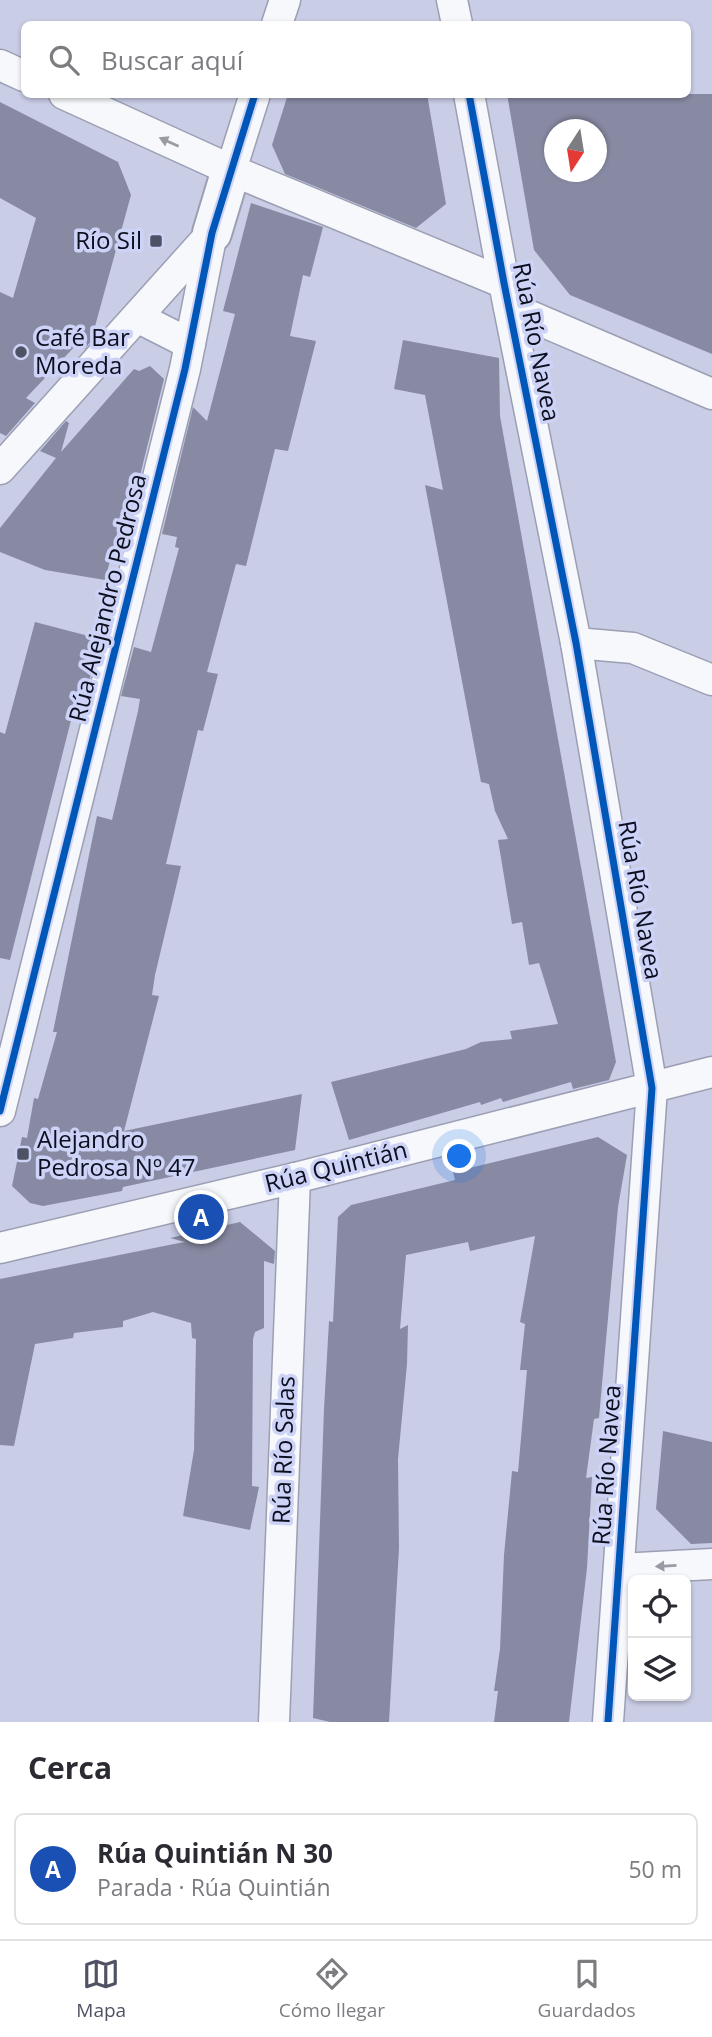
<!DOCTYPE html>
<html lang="es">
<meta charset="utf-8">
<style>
:root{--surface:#fff;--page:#f7f7f7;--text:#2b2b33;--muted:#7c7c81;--line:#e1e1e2;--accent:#4f5264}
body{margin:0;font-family:"Open Sans",sans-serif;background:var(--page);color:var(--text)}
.controls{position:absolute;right:21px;bottom:21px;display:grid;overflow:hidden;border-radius:10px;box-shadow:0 2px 5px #0004}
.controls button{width:63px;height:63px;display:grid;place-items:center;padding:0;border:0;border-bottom:2px solid var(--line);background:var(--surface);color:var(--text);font:35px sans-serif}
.compass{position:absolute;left:544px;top:119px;width:63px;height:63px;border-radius:50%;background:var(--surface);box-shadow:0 2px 5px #0004;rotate:192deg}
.you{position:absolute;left:460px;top:1157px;width:24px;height:24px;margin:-18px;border:5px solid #fff;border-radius:50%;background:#1a73e8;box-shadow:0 0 0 10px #1a73e833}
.badge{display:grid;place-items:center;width:46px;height:46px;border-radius:50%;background:var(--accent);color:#fff;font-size:23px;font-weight:700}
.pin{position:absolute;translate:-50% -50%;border:4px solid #fff;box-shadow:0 2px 7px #0006}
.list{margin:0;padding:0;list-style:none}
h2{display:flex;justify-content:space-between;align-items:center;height:91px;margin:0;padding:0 28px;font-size:30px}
h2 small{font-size:23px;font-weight:400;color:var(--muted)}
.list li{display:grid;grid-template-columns:46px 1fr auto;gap:21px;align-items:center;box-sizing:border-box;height:112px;margin:0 14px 14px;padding:0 14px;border:2px solid var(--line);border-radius:10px}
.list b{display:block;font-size:26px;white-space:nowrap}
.list p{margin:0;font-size:23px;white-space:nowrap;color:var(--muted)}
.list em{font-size:23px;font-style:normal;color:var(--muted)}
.icon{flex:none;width:38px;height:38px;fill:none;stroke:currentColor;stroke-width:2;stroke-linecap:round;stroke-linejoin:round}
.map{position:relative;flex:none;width:712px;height:1722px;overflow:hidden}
.search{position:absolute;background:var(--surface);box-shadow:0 2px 5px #0004;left:21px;right:21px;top:21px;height:77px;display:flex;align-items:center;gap:18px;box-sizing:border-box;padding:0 24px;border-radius:10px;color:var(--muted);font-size:26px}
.sheet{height:217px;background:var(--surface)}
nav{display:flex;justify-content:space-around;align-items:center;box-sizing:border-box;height:98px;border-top:2px solid var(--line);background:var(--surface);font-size:19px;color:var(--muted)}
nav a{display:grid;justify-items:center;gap:4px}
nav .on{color:var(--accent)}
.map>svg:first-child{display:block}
.building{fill:#888aa3;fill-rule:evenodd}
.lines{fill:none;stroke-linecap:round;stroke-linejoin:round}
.street-casing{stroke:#9c9fb3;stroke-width:33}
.secondary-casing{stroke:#9c9fb3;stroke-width:42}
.street{stroke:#f7f8fb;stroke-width:30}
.secondary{stroke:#f7f8fb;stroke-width:38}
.cycleway-casing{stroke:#ccd3f7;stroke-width:11}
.cycleway{stroke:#0057b8;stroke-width:7}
.oneway{fill:#999ba3}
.poi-dot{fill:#4f5264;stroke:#ccd3f7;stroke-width:2.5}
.labels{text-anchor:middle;stroke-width:7;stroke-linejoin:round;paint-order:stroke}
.poi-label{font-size:24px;fill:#0d0f1e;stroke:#ccd3f7;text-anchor:start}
.street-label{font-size:24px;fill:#0d0f1e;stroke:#ccd3f7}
</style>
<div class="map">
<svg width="712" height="1722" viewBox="0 0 712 1722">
<rect width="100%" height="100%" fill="#c9cde6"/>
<g class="building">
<path d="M288,94h139l19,110 -30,24 -131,-54 -13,-29z"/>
<path d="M507,94h205v260l-142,-59 -36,-45zM555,130h42v42h-42z"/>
<path d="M0,102l118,60 13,33 -40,146 -6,8 -8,-5 -51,54 9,5 -29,33 -6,-3v-141l13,6 23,-80 -36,-20z"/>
<path d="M251,203l72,24 -13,50 -7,-2 -13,61 26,5 -28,110 -13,-2 -29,117 -10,-2 -29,108 11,2 -15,57 -5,-1 -32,134 15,2 -26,109 -3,20 7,1 -35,135 178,-37 -7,56 -172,37 -1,4 -79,15 -13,-3 -18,-17 10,-49 5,1 7,-40 4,1 19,-67h-4l44,-216 15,4 26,-109 2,-12 -19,-3 13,-49 17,5 28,-104 -4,-1 2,-10 -15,-3 31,-127 14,14 28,-107 -12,-3z"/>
<path d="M403,340l96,18 1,58 116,646 -7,18 -36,9 -2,-7 -68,20 -2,-4 -20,7 -1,-3 -131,38 -18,-58 135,-33 15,-7 31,-3 -2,-8 48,-7 -19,-61 -10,2 -7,-43 -10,2 -14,-84 10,-1 -13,-28 -6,-27 -8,-2 -56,-297 18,5 -18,-95 -31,-6z"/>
<path d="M150,366l14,13 -37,149 -8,-2 -14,54 -60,-10 -45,-18v-24l56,-70 -16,-7 26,-30 3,2 -8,29 73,-83 5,2z"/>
<path d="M35,622l65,17 -13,51 -8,-1 -69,271 -10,-2v-226l5,2z"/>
<path d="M598,1137l29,18 -9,52 -19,211 -5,1 -8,59 6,-1 -5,91 -18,154h-75l4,-31h-4l6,-42 4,-94 8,-84 6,1 9,-102h-7l5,-46 -5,-2 15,-86 -65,15 -2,-9 -62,13 -6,74 8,-4 -1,39 -9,95 1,89 -10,174h-59l-17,-4 11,-309 5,-88 4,1 5,-105 13,-12 104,-25 -2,-8z"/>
<path d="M240,1222l35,29 -1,13 -10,-3v67l-9,4 -2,7 -1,147 7,1 -9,43 -67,-14 11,-66 2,-111 -4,-1 -1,-15 -38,-11 -30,9v6l-49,6 -1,5 -38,6 -21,102 -14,-1v-166l174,-35 11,-2 -15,-4z"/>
<path d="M663,1431l49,11v101l-21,1 -35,-35z"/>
</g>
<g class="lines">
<g class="street-casing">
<g id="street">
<path d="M452,0l5,24"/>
<path d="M277,24l8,-24"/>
<path d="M0,65l24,11"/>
<path d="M64,94l167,76 273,113"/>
<path d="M469,94l35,189 72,360 76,445 -44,634"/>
<path d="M231,170l24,-76"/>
<path d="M509,307l203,87"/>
<path d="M137,317l53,27"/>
<path d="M0,469l212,-236"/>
<path d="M576,643l57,5 79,32"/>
<path d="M0,1111l185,-742 27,-136"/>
<path d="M0,1248l295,-70 417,-106"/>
<path d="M620,1569l92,-5"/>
<path d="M274,1722l21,-544"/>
</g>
</g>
<g class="secondary-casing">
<path id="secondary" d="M212,233l19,-63"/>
</g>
<use href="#street" class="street"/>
<use href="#secondary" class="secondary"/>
<g class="cycleway-casing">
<g id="cycleway">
<path d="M469,94l35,189 72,360 76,445 -44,634"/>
<path d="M0,1111l185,-742 27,-136 43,-139"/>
</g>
</g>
<use href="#cycleway" class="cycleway"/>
</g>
<defs><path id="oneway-solid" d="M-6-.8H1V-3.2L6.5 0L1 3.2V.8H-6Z" transform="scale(1.75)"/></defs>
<g class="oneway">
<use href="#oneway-solid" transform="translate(169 142) rotate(-156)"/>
<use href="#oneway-solid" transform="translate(666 1566) rotate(177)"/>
</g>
<g class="poi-dot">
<rect x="149" y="234" width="14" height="14" rx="3.5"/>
<circle cx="21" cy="352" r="7"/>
<rect x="16" y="1147" width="14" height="14" rx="3.5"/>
</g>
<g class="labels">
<g class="poi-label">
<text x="142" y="249" text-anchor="end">Río Sil</text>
<text x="35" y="346">Café Bar<tspan x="35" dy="28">Moreda</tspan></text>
<text x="37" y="1148">Alejandro<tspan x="37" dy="28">Pedrosa Nº 47</tspan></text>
</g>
<g class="street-label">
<text transform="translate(536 342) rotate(79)" y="8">Rúa Río Navea</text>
<text transform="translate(108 598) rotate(-76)" y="8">Rúa Alejandro Pedrosa</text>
<text transform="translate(640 900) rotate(80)" y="8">Rúa Río Navea</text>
<text transform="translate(336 1167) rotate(-14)" y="8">Rúa Quintián</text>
<text transform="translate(284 1450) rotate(-88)" y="8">Rúa Río Salas</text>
<text transform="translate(607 1465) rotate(-86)" y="8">Rúa Río Navea</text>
</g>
</g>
</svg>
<div class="controls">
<button><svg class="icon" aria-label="locate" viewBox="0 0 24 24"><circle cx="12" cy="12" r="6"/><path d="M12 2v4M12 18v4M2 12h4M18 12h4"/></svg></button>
<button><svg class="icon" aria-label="layers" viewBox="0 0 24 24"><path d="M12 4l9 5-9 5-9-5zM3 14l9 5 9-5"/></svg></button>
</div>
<svg class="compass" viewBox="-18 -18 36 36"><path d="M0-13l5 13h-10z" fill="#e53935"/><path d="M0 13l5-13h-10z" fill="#7c7c81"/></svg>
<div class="you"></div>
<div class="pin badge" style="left:201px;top:1217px;background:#1a4fb4">A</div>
<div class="search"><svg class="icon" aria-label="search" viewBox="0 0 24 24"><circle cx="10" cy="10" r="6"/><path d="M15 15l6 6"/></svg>Buscar aquí</div>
</div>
<section class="sheet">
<h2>Cerca<small></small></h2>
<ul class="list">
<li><span class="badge" style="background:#1a4fb4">A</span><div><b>Rúa Quintián N 30</b><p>Parada · Rúa Quintián</p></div><em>50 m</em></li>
</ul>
</section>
<nav>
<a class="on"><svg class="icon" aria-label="map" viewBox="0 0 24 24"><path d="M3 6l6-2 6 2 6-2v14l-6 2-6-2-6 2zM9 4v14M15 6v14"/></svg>Mapa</a>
<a><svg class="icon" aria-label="directions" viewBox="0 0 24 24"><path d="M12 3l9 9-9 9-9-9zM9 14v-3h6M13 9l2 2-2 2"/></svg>Cómo llegar</a>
<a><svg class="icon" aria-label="saved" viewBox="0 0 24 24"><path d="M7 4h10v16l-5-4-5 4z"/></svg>Guardados</a>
</nav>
